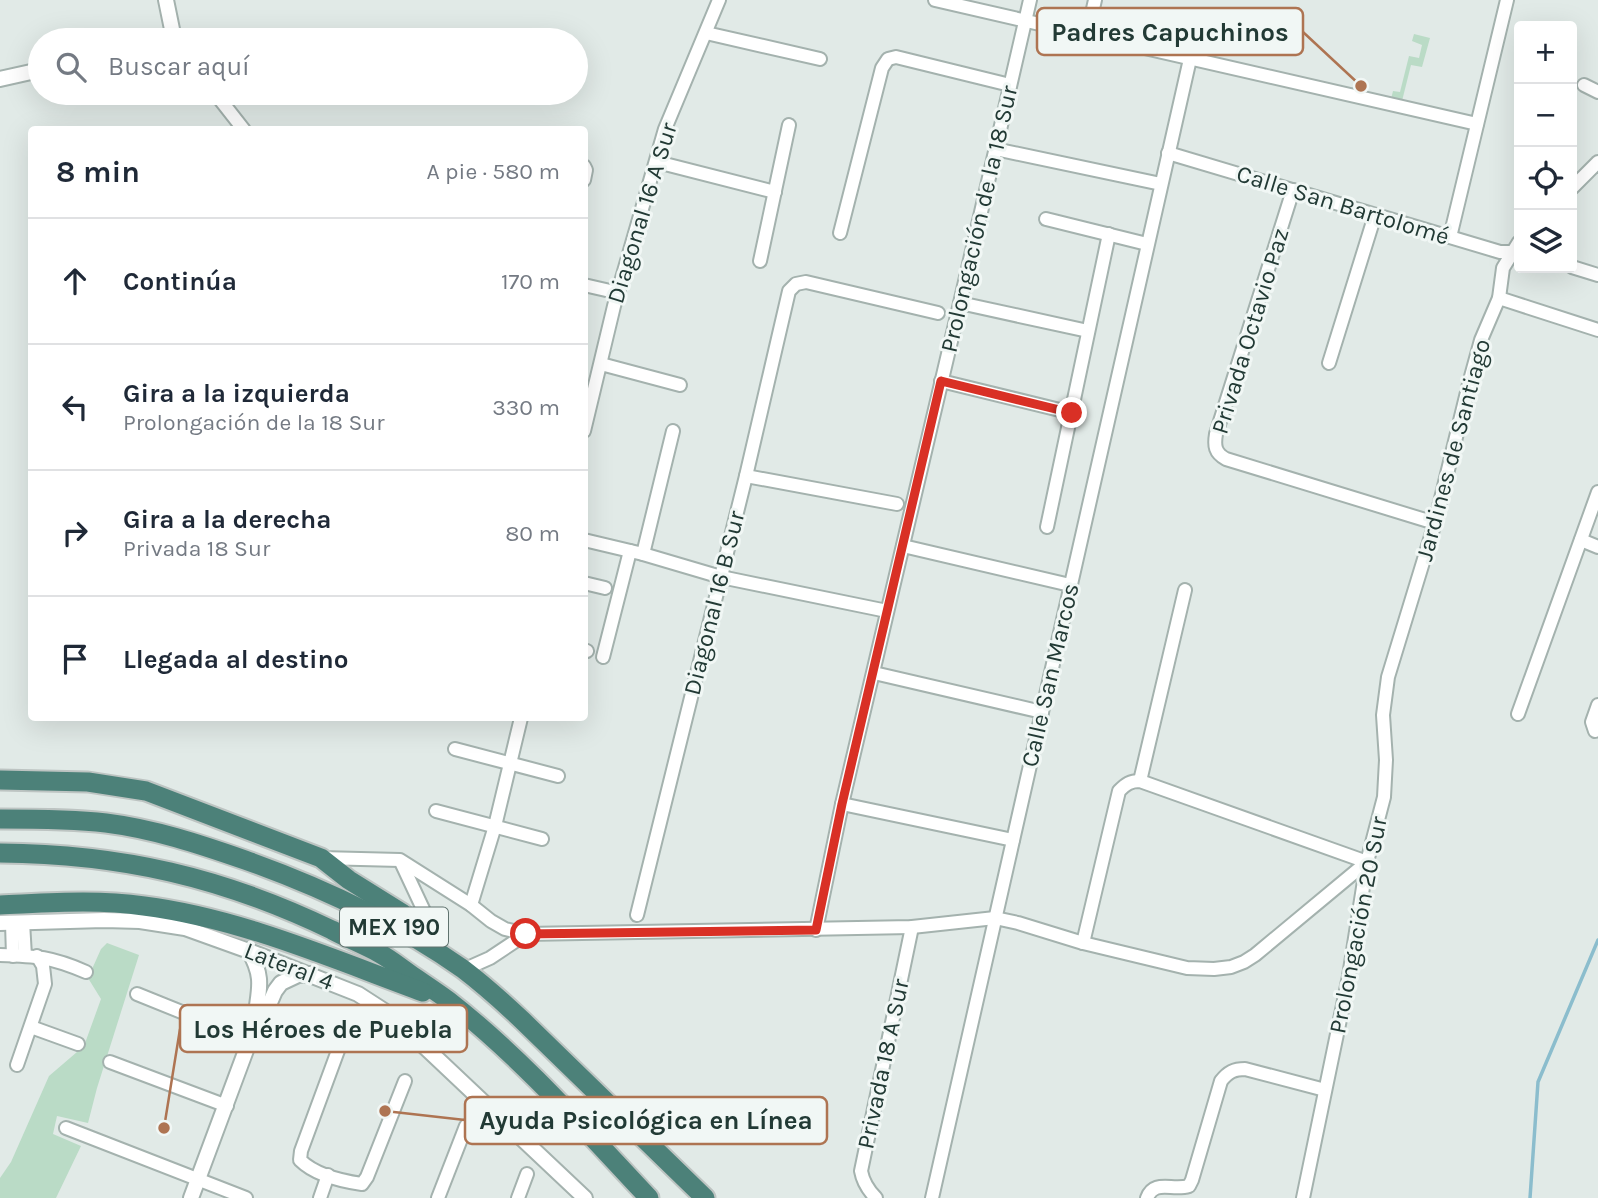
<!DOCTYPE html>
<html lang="es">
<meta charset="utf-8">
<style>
:root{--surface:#fff;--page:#f6f6f7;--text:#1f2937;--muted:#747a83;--line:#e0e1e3}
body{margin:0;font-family:Karla,sans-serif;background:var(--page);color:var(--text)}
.controls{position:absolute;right:21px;top:21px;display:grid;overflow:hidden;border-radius:7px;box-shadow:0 7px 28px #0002}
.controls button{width:63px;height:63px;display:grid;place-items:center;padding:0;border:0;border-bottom:2px solid var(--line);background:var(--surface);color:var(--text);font:35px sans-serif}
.stop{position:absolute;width:21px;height:21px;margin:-16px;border:5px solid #d93025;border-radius:50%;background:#fff}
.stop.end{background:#d93025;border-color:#fff;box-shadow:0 2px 7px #0008}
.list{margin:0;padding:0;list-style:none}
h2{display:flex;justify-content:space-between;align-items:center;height:91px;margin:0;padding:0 28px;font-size:30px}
h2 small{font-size:23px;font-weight:400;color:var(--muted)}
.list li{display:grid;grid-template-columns:46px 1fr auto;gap:21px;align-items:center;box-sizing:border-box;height:126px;padding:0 28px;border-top:2px solid var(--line)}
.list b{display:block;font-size:26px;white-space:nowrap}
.list p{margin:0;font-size:23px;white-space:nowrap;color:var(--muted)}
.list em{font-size:23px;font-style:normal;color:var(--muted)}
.icon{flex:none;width:38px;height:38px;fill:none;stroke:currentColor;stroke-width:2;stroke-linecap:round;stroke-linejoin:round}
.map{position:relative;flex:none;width:1598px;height:1198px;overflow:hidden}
.search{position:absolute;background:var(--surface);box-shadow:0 7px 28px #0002;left:28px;top:28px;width:560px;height:77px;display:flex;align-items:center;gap:18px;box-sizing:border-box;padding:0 24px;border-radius:38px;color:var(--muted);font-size:26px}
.panel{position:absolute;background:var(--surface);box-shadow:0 7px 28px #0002;left:28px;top:126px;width:560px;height:595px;border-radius:7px}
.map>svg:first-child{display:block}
.green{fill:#badbc6}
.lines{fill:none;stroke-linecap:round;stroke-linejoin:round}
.stream{stroke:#8bbdcd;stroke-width:3.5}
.minor-casing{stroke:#a4b2ae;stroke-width:16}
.tertiary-casing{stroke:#a4b2ae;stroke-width:18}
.trunk-casing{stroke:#bdc4c2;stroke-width:23}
.minor{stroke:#fff;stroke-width:12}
.tertiary{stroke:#fff;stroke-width:14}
.trunk{stroke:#4c8179;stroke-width:19}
.route{stroke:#d93025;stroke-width:9}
.labels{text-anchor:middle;stroke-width:6;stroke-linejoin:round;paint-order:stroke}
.shield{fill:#f1f7f5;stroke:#60736f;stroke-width:2}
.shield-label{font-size:23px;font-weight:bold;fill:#223a35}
.street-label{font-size:24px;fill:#223a35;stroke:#f1f7f5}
.leader{fill:none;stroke:#ae7452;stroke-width:2.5}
.callout-dot{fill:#ae7452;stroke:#f1f7f5;stroke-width:2.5}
.callout{fill:#f1f7f5;stroke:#ae7452;stroke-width:2.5}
.callout-label{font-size:26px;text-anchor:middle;font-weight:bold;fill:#223a35}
</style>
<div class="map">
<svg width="1598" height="1198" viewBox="0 0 1598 1198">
<rect width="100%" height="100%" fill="#e1eae7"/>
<g class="green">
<path d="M1414,34l16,4 -8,29 -11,-2 -10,40 -11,-2 3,-12 7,1 9,-36 10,2 3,-13 -10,-4z"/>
<path d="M107,943l32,12 -42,133 -9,35 -31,-7 -4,18 28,12 -25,52h-56v-20l11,-16 38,-86 35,-30 17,-47 -13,-21 13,-29z"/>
</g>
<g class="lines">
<path class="stream" d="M1530,1198l8,-116 60,-142"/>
<g class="minor-casing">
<g id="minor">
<path d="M935,0l542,124"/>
<path d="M706,33l114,26"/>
<path d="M1087,35l8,-35"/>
<path d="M1584,85l14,7"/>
<path d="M215,93l29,37"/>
<path d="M995,149l166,35"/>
<path d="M1168,153l332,99h17"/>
<path d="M657,162l118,30"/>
<path d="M584,166l2,4 -2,10"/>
<path d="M1572,188l26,-26"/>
<path d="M1293,190l-77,244c-2,12 -1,19 10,25l209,64"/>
<path d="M1046,219l101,25"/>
<path d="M840,233l42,-165 6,-9 8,-2 114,28"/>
<path d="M1450,237l57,-237"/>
<path d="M760,261l29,-136"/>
<path d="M1572,267l26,8"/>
<path d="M584,285l35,8"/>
<path d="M1499,298l99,32"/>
<path d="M960,303l128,28"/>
<path d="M1329,363l46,-148"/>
<path d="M601,364l79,21"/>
<path d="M941,381l131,32"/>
<path d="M584,431l30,-125 51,-177 54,-129"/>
<path d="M746,476l151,28"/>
<path d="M1047,527l62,-293"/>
<path d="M584,540l59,14 78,23 166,34"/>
<path d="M1581,540l17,7"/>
<path d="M903,546l167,39"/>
<path d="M643,554l30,-123"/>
<path d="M584,583l21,5"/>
<path d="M584,650l3,1"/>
<path d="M603,657l27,-106"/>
<path d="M874,673l168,39"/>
<path d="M1518,714l80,-222"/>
<path d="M1595,731l-3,-9 6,-17"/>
<path d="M455,749l103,27"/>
<path d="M1140,781l45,-191"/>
<path d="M842,804l171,36"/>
<path d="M436,811l106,28"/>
<path d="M321,858l79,2 71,45 20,16 14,8 21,5 386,-7 83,-9 23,5 65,20 104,25 27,1 17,-2 13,-5 11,-7 112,-93"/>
<path d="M401,862l37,79"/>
<path d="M471,905l24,-79 26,-108"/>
<path d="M637,915l109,-439 43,-185 7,-7 10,-2 132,31"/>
<path d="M23,922l2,34"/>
<path d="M12,923l1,33"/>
<path d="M816,930l26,-126 118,-501 70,-303"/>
<path d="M1083,943l36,-152c7,-7 11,-10 21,-10l227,81"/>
<path d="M0,955c36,1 52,2 86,17"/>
<path d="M463,970l27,-12 36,-24"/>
<path d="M137,994l114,46"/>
<path d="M31,1027l47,17"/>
<path d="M343,1037l-42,114 -1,9c15,15 41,21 62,24l5,-7 38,-96"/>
<path d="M110,1062l117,44"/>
<path d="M17,1065l28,-81 -2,-18 -6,-10"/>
<path d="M66,1128l180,70"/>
<path d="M320,1198l8,-23"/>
<path d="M438,1198l28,-72"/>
<path d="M518,1198l9,-24"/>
<path d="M876,1198c-8,-8 -13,-16 -15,-27l51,-244"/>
<path d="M932,1198l258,-1139"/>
<path d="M1147,1198c7,-19 25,-7 42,-12l3,-6 29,-99c7,-9 13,-12 24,-12l80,21"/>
<path d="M1303,1198l46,-222 18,-114 17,-65 2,-37 -3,-45 5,-38 47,-154 35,-143 11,-40 18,-42 4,-30 16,-26"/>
</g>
</g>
<g class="tertiary-casing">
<g id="tertiary">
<path d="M166,0l8,39 -7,1"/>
<path d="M0,79l40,-9"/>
<path d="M0,923l104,-3 36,1 45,7 64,23 109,43 34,22 193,182"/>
<path d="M255,1026l11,-14 9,-21 6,-8 17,-8 12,-1"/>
<path d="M191,1198l64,-172c1,-32 12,-44 -6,-75"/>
</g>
</g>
<g class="trunk-casing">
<g id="trunk">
<path d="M0,780l88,2 58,9 175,67 28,22 53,33 28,27"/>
<path d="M0,819c36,0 71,0 106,4 48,6 93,21 139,37 76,27 151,62 218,109 21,16 41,34 60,52l182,177"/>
<path d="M0,853c121,1 222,24 332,77 15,8 32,15 47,23 11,6 21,14 31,21 13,9 27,18 39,27 74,58 136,129 200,197"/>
<path d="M0,905c48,-2 96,-6 144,1 95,12 189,53 279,86"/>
</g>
</g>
<use href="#minor" class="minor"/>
<use href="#tertiary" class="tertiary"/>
<use href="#trunk" class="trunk"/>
</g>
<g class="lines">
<path class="route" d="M526,934l290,-4 26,-126 99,-423 131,32"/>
</g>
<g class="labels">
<rect class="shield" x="340" y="907.5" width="108" height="39" rx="5"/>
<g class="shield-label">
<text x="394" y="935">MEX 190</text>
</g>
<g class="street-label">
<text transform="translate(1343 205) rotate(17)" y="8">Calle San Bartolomé</text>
<text transform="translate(642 213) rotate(-73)" y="8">Diagonal 16 A Sur</text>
<text transform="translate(979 219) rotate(-77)" y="8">Prolongación de la 18 Sur</text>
<text transform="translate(1250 331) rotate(-73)" y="8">Privada Octavio Paz</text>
<text transform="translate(1453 450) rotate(-75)" y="8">Jardines de Santiago</text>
<text transform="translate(714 603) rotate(-76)" y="8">Diagonal 16 B Sur</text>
<text transform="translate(1050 675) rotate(-77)" y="8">Calle San Marcos</text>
<text transform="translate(1358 925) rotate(-79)" y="8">Prolongación 20 Sur</text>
<text transform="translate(289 966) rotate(21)" y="8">Lateral 4</text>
<text transform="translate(883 1064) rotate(-78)" y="8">Privada 18 A Sur</text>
</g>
</g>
<path class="leader" d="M1361 86L1303 32M164 1128L180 1029M385 1111L465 1120"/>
<g class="callout-dot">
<circle cx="1361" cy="86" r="7"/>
<circle cx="164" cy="1128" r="7"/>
<circle cx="385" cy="1111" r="7"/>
</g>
<g class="callout">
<rect x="1037" y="8" width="266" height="47" rx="7"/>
<rect x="180" y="1005" width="287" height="47" rx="7"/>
<rect x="465" y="1097" width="362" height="47" rx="7"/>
</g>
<g class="callout-label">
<text x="1170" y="41">Padres Capuchinos</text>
<text x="323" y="1038">Los Héroes de Puebla</text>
<text x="646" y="1129">Ayuda Psicológica en Línea</text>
</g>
</svg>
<div class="controls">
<button>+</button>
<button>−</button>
<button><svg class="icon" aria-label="locate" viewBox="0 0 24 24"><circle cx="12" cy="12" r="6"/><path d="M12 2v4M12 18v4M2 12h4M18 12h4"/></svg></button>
<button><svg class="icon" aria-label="layers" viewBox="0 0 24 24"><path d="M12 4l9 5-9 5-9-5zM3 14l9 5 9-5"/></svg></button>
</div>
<div class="stop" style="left:526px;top:934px"></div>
<div class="stop end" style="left:1072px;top:413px"></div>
<div class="search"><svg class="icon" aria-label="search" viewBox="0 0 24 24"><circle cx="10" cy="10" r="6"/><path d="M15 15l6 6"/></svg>Buscar aquí</div>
<section class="panel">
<h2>8 min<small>A pie · 580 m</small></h2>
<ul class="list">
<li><svg class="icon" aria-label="ahead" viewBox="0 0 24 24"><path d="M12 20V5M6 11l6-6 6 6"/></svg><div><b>Continúa</b></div><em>170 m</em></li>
<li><svg class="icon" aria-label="left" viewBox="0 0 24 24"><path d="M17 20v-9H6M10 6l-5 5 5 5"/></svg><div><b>Gira a la izquierda</b><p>Prolongación de la 18 Sur</p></div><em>330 m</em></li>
<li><svg class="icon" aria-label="right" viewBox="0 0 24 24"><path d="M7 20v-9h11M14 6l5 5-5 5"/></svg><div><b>Gira a la derecha</b><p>Privada 18 Sur</p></div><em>80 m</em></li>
<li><svg class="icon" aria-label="arrive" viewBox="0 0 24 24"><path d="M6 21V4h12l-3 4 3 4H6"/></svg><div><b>Llegada al destino</b></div></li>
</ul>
</section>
</div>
